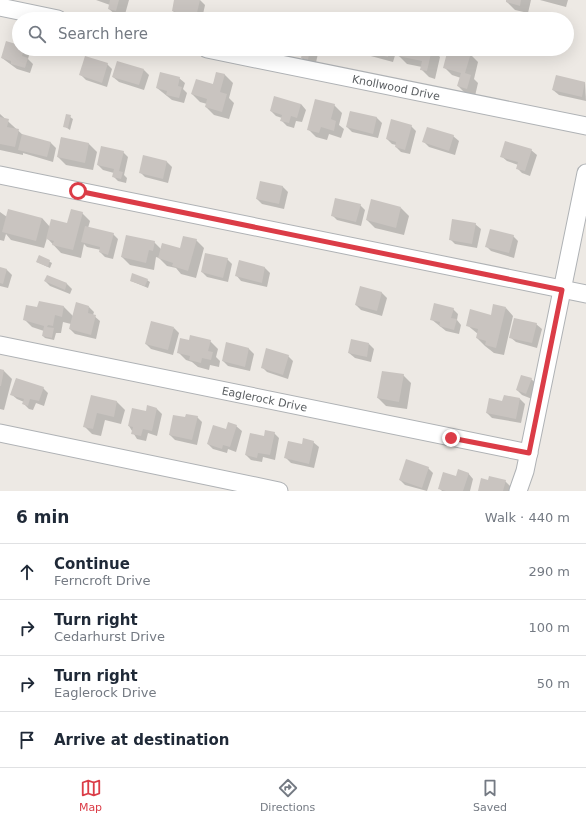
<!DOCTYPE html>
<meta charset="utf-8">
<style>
:root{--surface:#fff;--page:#f2f2f3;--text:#1f2937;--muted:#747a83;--line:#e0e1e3;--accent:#db3c47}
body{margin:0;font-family:"DejaVu Sans",sans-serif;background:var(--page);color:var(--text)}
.stop{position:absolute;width:12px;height:12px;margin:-9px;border:3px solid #db3c47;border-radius:50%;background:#fff}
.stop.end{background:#db3c47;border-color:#fff;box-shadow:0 1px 4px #0008}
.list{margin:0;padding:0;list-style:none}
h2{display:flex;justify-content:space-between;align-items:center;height:52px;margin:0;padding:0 16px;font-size:17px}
h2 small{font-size:13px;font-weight:400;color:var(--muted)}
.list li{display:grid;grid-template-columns:26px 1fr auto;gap:12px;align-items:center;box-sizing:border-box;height:56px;padding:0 16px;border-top:1px solid var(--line)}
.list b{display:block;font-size:15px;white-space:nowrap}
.list p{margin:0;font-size:13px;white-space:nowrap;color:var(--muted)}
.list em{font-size:13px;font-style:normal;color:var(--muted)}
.icon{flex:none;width:22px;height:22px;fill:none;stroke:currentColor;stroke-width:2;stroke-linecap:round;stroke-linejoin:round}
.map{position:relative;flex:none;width:586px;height:491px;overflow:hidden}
.search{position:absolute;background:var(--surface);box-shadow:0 4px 16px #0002;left:12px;right:12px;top:12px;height:44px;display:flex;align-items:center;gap:10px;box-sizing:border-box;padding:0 14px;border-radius:22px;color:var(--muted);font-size:15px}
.sheet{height:276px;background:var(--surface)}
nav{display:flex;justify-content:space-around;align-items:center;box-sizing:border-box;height:56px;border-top:1px solid var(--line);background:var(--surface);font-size:11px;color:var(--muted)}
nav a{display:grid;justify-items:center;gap:2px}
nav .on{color:var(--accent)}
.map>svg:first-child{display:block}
.shadow{fill:#0003}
.building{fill:#c9c4c0}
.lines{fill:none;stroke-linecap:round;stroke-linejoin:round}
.minor-casing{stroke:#afb2b5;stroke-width:19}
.minor{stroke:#fff;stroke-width:17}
.route{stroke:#db3c47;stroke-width:5}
.labels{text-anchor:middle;stroke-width:3.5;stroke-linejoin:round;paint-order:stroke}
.street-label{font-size:11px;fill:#5c6063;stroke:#fff}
</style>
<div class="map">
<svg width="586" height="491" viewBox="0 0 586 491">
<rect width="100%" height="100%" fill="#ede9e4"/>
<g class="shadow">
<path d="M96,0h33l-5,18 -7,-2 -8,-7 1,-4z"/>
<path d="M175,0h25l5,5 -3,14 -24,-3 -5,-5z"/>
<path d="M507,0h24l-3,13 -13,-3 -8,-8z"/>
<path d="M540,0h28l-2,7z"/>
<path d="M19,46v3h7l4,3 -2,7 5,5 -3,9 -13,-4 -15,-11z"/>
<path d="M304,49h15l-4,18 -5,-1 -8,-8z"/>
<path d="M339,49h58l-4,13 -26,-7 -4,-4 -2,5z"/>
<path d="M401,49h31l8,8 -5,22 -6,-2 -8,-8 1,-2 -15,-3 -8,-8z"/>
<path d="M449,49l21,5 8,8 -4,17 4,4 -3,13 -9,-2 -8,-8 3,-8 -9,-3 -8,-8z"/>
<path d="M107,64l5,5 -5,18 -21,-7 -5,-5z"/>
<path d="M144,70l5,5 -5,15 -25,-8 -6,-5z"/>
<path d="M217,73l8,2 8,8 -4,15 5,5 -5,16 -15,-4 -8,-8 1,-3 -7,-2 -8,-8 21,-9z"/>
<path d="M179,78l6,5 -2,6 4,4 -3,10 -12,-3 -15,-12z"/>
<path d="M585,82l1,19 -27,-6 -6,-5z"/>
<path d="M301,104l5,6 -4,12 -6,-1 -2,7 -7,-2 -5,-5v-3l-6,-2 -5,-5z"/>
<path d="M334,105l8,8 -3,12 5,4 -3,9 -12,-4 -2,6 -11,-3 -8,-8z"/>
<path d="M350,112l27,6 5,5 -4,15 -26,-6 -5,-5z"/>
<path d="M0,114l24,22 27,7 5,5 -3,14 -30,-9v2l-23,-5z"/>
<path d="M67,115l6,4 -3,11 -6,-4z"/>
<path d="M411,126l5,5 -6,23 -9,-2 -5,-5v-2l-4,-1 -5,-5z"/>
<path d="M453,136l6,5 -4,14 -26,-8 -5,-5z"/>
<path d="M61,138l28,6 8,8 -4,18 -27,-5 -8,-8z"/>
<path d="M531,150l6,5 -7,21 -8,-3 -5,-5 1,-3 -11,-4 -6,-5z"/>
<path d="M123,152l5,5 -4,18 3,3 -1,5 -8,-2 -5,-5 1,-3 -11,-3 -5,-5z"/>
<path d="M144,156l23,6 5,5 -4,16 -23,-6 -5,-5z"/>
<path d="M282,186l6,6 -4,17 -22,-5 -5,-5z"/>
<path d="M360,205l5,5 -4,16 -24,-6 -5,-5z"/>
<path d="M401,208l8,8 -5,19 -29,-7 -8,-8z"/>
<path d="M0,212l7,5 35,1 8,9 18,-3 14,-11 8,8 -2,7 25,6 5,5 -5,20 -8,-2 -5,-5 1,-2 -14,-3 -3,-3 -3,14 -20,-5 -14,-15 -3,10 -33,-8 -5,-6 -2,7 -4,-1z"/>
<path d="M475,224l6,5 -4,19 -22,-4 -5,-5z"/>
<path d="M513,236l5,5 -4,17 -23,-7 -5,-5z"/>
<path d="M196,240l8,8 -8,30 -15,-4 -5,-6 -9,-2 -8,-8 -3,-1 -2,13 -24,-5 -8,-8 32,-15 7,7h20z"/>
<path d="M39,256l13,7 -2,5 -13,-6z"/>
<path d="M227,259l5,5 -4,18 -21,-5 -5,-5z"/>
<path d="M239,262l26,6 5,5 -3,14 -26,-6 -5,-6z"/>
<path d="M0,268l7,2 5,5 -4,13 -8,-2z"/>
<path d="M147,280l3,2 -2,6 -17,-7z"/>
<path d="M45,281l22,3 5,5 -2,5 -20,-8z"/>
<path d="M361,287l21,6 5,5 -5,18 -21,-6 -5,-5z"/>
<path d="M64,307l9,9 16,-9 5,5 -1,3 7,6 -4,18 -21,-5 -5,-5 1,-5 -8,-2 -2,11h-5l-2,7 -9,-2 -2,-2 1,-5 -12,-4 -8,-8 14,-11z"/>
<path d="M506,308l7,8 -9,39 -10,-2 -9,-7 -8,-8 1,-4 -11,-9 24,-9z"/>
<path d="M453,309l5,5 -1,6 4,5 -2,9 -13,-3 -15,-12z"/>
<path d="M536,324l6,5 -5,19 -21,-6 -6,-5z"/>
<path d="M174,328l5,5 -6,22 -22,-6 -5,-5z"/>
<path d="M210,341l8,8 -2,8 4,4 -1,6 -9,-2 -1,5 -11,-3 -6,-5 -6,-2 -8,-8 12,-10z"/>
<path d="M227,344l22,5 5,5 -4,17 -22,-5 -5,-5z"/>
<path d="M369,344l5,5 -3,13 -16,-4 -6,-5z"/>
<path d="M288,356l5,5 -5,18 -21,-7 -5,-5z"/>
<path d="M0,370l4,1 8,8 -8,31 -4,-1z"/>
<path d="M403,375l8,8 -4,26 -21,-3 -8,-8z"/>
<path d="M531,379l6,5 -5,15 -10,-4 -5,-5z"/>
<path d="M43,388l5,5 -4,13 -8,-3 -3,7 -4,-1 -5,-5v-2l-7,-3 -6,-5z"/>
<path d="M92,396l25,6 8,8 -4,14 -16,-4 -4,16 -9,-2 -8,-8z"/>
<path d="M520,399l5,5 -4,19 -29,-5 -5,-5 16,-11z"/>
<path d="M157,409l5,5 -5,22 -9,-3 -2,8 -9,-2 -8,-13 17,-14z"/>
<path d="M197,417l5,5 -5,23 -22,-5 -5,-5 16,-16z"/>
<path d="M236,426l6,5 -6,21 -8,-3 -1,4 -14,-4 -5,-5 18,-14z"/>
<path d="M274,433l5,5 -4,22 -12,-3 -1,5 -11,-2 -5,-5 18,-18z"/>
<path d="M313,442l6,5 -5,21 -23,-5 -6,-6z"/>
<path d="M428,468l5,5 -6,18 -22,-6 -5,-5z"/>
<path d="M468,473l5,6 -3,12h-28l-3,-3 18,-11z"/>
<path d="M489,481h16l8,8v2h-34z"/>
</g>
<g class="building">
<path d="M110,0h9l-3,11 -8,-2z"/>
<path d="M174,0h26l-4,17 -24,-6z"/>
<path d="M506,0h15l-1,6 -14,-4z"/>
<path d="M247,12l30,6v1h-31z"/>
<path d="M407,13l8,2 -1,4h-8z"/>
<path d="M294,15l13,3v1h-14z"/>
<path d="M6,41l13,4v4h5l-2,7 6,2 -3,10 -14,-4v-3l-10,-3z"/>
<path d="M303,49h7l-2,11 -7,-2z"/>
<path d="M361,49h29l-2,8 -27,-6z"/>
<path d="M400,49h32l-5,22 -7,-1 2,-9 -24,-5z"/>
<path d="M448,49l23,4 -6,20 6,2 -4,14 -10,-3 4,-13 -18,-5z"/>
<path d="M85,56l23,7 -6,20 -23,-8z"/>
<path d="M117,61l27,8 -5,16 -27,-8z"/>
<path d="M160,72l20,5 -2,9 4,1 -3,11 -13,-3 1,-4 -11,-3z"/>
<path d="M216,72l9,2 -5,18 7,2 -5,18 -17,-5 2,-8 -16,-5 5,-15 17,5z"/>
<path d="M556,75l29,7 -3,15 -30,-7z"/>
<path d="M274,96l27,8 -4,14 -6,-2 -2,7 -9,-2 2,-6 -12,-4z"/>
<path d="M315,99l20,5 -4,15 5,2 -2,10 -13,-4 -2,6 -12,-3z"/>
<path d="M350,111l27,6 -4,17 -27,-7z"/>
<path d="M66,114l5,1 -3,13 -5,-1z"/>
<path d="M0,117l9,2 -2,8 12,2 -4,18 -15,-3z"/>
<path d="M391,119l21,6 -7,25 -10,-3 1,-5 -10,-3z"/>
<path d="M427,127l27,8 -5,16 -27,-9z"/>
<path d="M22,134l29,8 -4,15 -29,-7z"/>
<path d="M61,137l28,6 -4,20 -28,-6z"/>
<path d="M505,141l27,8 -7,22 -9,-2 2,-7 -18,-5z"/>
<path d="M101,146l23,5 -5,20 4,1 -2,7 -9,-2 2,-8 -17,-4z"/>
<path d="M143,155l24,6 -4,18 -24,-6z"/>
<path d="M260,181l23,5 -4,18 -23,-5z"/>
<path d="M335,198l26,6 -5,18 -25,-6z"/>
<path d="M371,199l30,8 -5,21 -30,-8z"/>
<path d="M8,209l34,9 -6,23 -34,-9z"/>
<path d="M71,209l12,3 -10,38 -21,-5 2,-4 -8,-2 5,-20 16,4z"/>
<path d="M452,219l24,4 -4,21 -23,-4z"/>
<path d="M85,226l29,7 -6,22 -9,-3 1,-5 -19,-5z"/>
<path d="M490,229l24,6 -5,18 -24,-6z"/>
<path d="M126,235l29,6 -2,10 -4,-1 -3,13 -25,-6z"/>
<path d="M183,236l14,3 -9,32 -16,-5 1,-3 -15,-5 4,-15 18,5z"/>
<path d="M205,253l23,5 -5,20 -22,-6z"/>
<path d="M39,255l11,5 -2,7 -12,-5z"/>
<path d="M239,260l26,7 -3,16 -27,-7z"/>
<path d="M0,267l7,2 -4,15 -3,-1z"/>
<path d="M132,273l16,6 -3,7 -15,-5z"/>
<path d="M47,275l20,8 -2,7 -21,-9z"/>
<path d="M360,286l22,6 -5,19 -22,-6z"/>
<path d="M39,301l25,5 -2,11 -7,-2 -2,11 -5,-1 -1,2 7,1 -2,10 -10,-2 2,-10 -21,-6 3,-15 11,2z"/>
<path d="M76,302l13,4 -1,7 8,2 -5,20 -22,-6z"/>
<path d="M434,303l20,5 -3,10 6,1 -3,11 -15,-4 1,-4 -10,-2z"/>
<path d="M493,304l13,3 -10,41 -11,-3 1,-4 -10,-3 2,-9 -12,-3 4,-17 21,6z"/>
<path d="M514,318l23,5 -5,20 -23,-5z"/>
<path d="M151,321l23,6 -6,23 -23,-6z"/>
<path d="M190,335l21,5 -3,11 5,1 -2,8 -9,-2 -1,5 -12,-3 1,-4 -13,-3 3,-15 9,2z"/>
<path d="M351,339l18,4 -2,14 -19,-4z"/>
<path d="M226,342l23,6 -4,19 -23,-6z"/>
<path d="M266,348l23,7 -6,20 -22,-7z"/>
<path d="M0,369l4,1 -3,16h-1z"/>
<path d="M382,371l22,3 -5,28 -22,-4z"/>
<path d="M521,375l11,3 -6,16 -10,-4z"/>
<path d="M16,378l28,9 -5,14 -9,-2 -2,7 -6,-2 2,-5 -14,-4z"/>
<path d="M91,395l26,6 -3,16 -17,-4 -4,16 -10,-2z"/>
<path d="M504,395l16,3 -4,21 -30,-6 3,-15 13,3z"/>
<path d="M147,405l10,3 -5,23 -9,-2 -2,7 -10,-2 2,-7 -5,-1 4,-18 14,3z"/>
<path d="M186,414l12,2 -6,24 -23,-5 4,-20 12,2z"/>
<path d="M228,422l9,3 -7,22 -7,-2 -1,4 -15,-5 6,-19 13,4z"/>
<path d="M265,430l10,2 -5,23 -12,-2 -1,5 -12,-3 5,-22 14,3z"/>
<path d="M303,438l11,3 -5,23 -25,-6 4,-17 14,3z"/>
<path d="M406,459l23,8 -7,21 -23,-8z"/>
<path d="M458,469l11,4 -6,18h-17l-8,-2 5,-17 13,4z"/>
<path d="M489,476l17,4 -3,11h-25l3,-13 7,2z"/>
</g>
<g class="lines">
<g class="minor-casing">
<g id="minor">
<path d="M0,7l58,12"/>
<path id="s1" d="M207,49l379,77"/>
<path d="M0,175l586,119"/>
<path id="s2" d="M0,345l529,108"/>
<path d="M0,433l279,58"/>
<path d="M518,491l7,-20 61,-298"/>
</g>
</g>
<use href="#minor" class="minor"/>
</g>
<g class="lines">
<path class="route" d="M78,191l484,99 -33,163 -78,-15"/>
</g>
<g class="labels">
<g class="street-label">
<text dy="4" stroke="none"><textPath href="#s1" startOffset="193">Knollwood Drive</textPath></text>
<text dy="4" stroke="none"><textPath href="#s2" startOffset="270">Eaglerock Drive</textPath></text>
</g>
</g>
</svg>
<div class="stop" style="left:78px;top:191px"></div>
<div class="stop end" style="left:451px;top:438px"></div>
<div class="search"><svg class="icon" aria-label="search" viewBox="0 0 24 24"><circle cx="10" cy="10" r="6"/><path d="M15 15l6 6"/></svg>Search here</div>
</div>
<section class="sheet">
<h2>6 min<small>Walk · 440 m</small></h2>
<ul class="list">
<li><svg class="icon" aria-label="ahead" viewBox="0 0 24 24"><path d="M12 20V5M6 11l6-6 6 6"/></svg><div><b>Continue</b><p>Ferncroft Drive</p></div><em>290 m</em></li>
<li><svg class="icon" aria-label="right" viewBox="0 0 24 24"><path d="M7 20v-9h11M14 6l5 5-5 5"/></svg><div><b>Turn right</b><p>Cedarhurst Drive</p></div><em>100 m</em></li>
<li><svg class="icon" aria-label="right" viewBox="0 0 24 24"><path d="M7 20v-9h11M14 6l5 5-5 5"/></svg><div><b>Turn right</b><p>Eaglerock Drive</p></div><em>50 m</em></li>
<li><svg class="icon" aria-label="arrive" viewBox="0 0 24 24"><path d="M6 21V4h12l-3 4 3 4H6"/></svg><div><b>Arrive at destination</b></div></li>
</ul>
</section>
<nav>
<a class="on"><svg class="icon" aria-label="map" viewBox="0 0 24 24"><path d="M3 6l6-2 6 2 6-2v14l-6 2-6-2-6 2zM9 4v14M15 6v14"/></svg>Map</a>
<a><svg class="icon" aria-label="directions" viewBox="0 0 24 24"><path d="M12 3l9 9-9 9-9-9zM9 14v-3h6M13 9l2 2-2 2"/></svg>Directions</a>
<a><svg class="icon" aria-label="saved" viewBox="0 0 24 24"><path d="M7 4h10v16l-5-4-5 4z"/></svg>Saved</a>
</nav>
